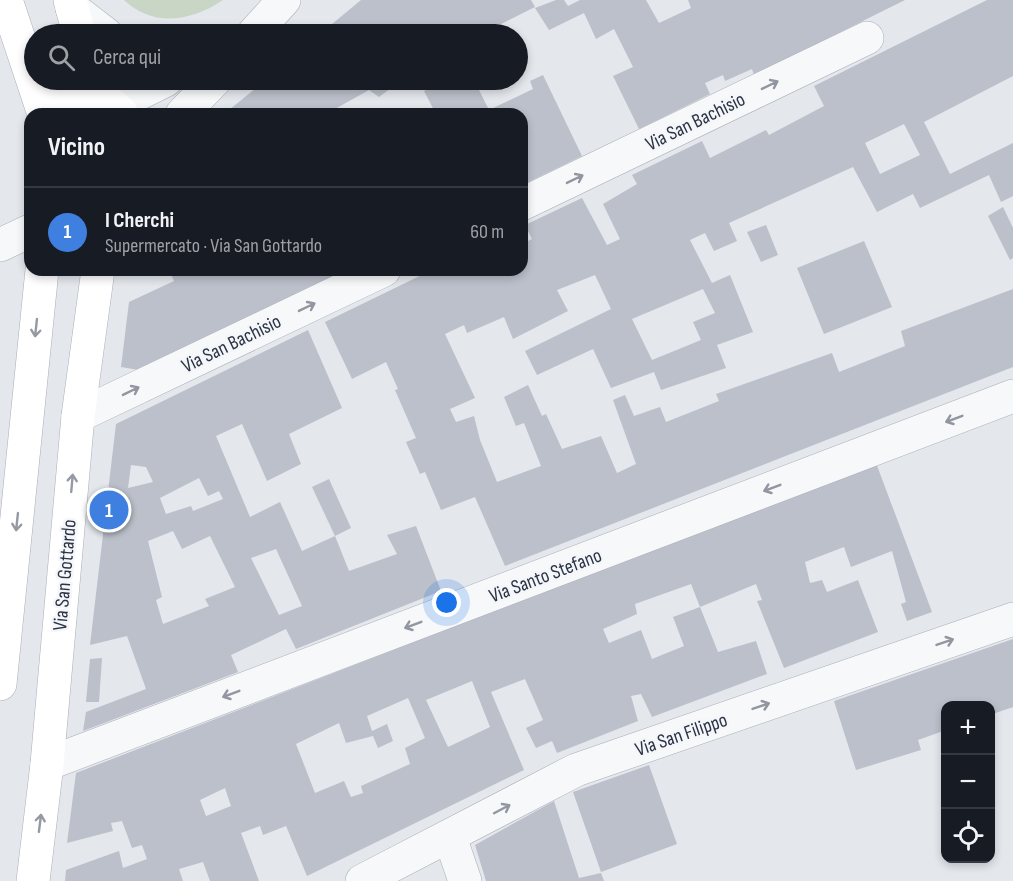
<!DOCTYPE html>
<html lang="it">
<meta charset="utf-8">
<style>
:root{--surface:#171b24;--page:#20242c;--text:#f1f3f6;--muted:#9ea1a6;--line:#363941;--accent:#d1495b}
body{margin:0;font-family:"Sofia Sans Condensed",sans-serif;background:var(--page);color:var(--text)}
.controls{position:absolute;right:18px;bottom:18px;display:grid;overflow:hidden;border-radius:12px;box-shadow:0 3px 9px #0003}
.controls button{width:54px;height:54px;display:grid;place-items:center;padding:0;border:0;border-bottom:2px solid var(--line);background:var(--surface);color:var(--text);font:30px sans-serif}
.you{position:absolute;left:447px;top:603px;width:21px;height:21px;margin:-15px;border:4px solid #fff;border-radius:50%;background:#1a73e8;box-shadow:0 0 0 9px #1a73e833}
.badge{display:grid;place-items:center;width:39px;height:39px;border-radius:50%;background:var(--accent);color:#fff;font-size:20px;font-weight:700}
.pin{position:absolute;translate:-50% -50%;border:3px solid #fff;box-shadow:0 2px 6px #0006}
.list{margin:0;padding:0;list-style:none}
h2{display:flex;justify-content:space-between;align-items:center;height:78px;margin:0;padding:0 24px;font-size:26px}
h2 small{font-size:20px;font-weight:400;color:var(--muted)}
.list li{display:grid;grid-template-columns:39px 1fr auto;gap:18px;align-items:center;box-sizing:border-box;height:90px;padding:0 24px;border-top:2px solid var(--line)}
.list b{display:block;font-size:22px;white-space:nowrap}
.list p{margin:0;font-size:20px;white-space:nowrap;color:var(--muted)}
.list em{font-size:20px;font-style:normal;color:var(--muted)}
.icon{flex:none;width:33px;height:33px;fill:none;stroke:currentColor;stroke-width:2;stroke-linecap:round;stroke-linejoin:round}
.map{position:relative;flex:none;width:1013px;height:881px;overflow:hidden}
.search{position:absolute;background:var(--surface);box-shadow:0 3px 9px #0003;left:24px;top:24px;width:504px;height:66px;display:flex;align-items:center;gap:15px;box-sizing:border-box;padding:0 21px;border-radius:33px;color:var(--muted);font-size:22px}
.panel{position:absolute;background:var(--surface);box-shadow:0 3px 9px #0003;left:24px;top:108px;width:504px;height:168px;border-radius:18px}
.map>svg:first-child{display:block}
.garden{fill:#c9d6c5}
.building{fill:#bbc0ca;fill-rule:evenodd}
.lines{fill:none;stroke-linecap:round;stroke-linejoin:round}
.minor-casing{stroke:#a9aeb7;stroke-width:34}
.tertiary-casing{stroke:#a9aeb7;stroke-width:34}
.secondary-casing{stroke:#a9aeb7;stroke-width:34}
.minor{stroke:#f7f8fa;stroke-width:33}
.tertiary{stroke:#f7f8fa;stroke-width:33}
.secondary{stroke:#fff;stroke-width:33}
.oneway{stroke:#9196a0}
.oneway2{stroke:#959aa2}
.labels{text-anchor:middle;stroke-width:5;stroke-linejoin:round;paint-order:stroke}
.street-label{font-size:20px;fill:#2b3445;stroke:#f4f6f9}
</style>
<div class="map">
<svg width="1013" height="881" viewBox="0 0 1013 881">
<rect width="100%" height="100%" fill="#e4e7ec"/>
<path class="garden" d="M124,0h99c-31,21 -70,28 -99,0z"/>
<g class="building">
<path d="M361,0h170l4,7 -54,27h-161z"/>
<path d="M556,0h8l4,6 12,-6h66l13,23 32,-15 -3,-8h217l-151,75 -2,-6 -27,12 -2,-6 -18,8 5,11 -71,35 -26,-53 20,-9 -19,-38 -18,10 -12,-26 -35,17 -14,-22z"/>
<path d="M987,0h26v76l-89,46 26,52 63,-31v53l-12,6 -12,-27 -69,33 -7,-14 -36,18 -24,-45 -124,56 8,18 -23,10 -9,-18 -15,7 22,43 18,-8 23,57 -36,13 9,23 -65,22 -7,-18 -43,16 -18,-39 -56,26 -12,-24 86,-42 -16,-34 -38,15 11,21 -55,28 -9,-22 -37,16 -3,-8 -19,9 30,64 -25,11 6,13 18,-6 6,24 17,42 44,-16 -17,-43 -8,3 -12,-29 24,-12 14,31 4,-2 16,35 39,-13 16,37 19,-9 -23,-64 12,-5 9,21 26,-9 6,15 53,-21 -3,-7 116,-41 7,19 66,-26 -4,-15 112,-42v78l-508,199 -30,-69 -34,13 -16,-38 -5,2 -14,-32 10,-4 -21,-48 3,-1 -12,-27 -34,17 -27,-57 107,-52h90v-26l10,-5 -7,-14 57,-27 25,47 13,-6 -17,-35 34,-20 -5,-9 70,-34 8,17 56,-28 3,5 55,-29 -10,-20zM904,124l16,31 -40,19 -15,-31zM703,289l12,24 -22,9 8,18 -49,20 -20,-41z"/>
<path d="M543,75l39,81 -60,29v-71h-86l-12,-23 24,-11h26l15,30 44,-21 -3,-8z"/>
<path d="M266,80h136l-23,17 -10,-7 -34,19 -12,5h-99z"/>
<path d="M1003,207l10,21v30l-3,2 -22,-44z"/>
<path d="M766,225l12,30 -17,7 -14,-30z"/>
<path d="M864,241l28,66 -68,27 -27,-66z"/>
<path d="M169,270h181l-205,101 -24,-4 8,-65 45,-21z"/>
<path d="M308,330l34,78 -53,26 12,30 -34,17 -25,-57 -26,12 34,81 30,-15 22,49 33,-15 14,35 48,-17 -10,-19 29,-9 25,65 -145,58 -10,-20 -55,26 7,17 -155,59 3,-19 60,-23 -19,-53 -37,9 26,-221zM131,465l15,2 7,15 -25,6zM199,478l9,18 11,-5 4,8 -30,12 -2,-5 -25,8 -6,-16zM173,531l9,18 28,-13 25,51 -30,12 4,7 -46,18 -7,-24 6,-3 -14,-56zM276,549l26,57 -23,9 -28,-57z"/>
<path d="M876,463l56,149 -25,9 -6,-17 5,-2 -14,-51 -41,16 -7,-20 -39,15 5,21 12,-3 5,12 31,-12 20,52 -94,36 -27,-67 5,-1 -6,-16 -56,23 -9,-23 -56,20 2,10 -34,15 6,14 32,-13 11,29 32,-13 -11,-29 27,-10 18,45 38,-11 11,33 -115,43 -11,-23 -10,2 7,25 -81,32 -5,-12 -16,7 -10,-20 17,-8 -18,-41 -34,13 33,78 -217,106 -21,-50 -23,9 -3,-9 -19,7 18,48h-49l-7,-19 -24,7 4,12h-118l1,-11 53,-19 4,17 24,-9 -5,-14 -10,3 -10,-27 -11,2 2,8 -46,12 9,-70zM472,681l18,46 -42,20 -22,-47zM408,698l17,40 -20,10 5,16 -49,22 2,7 -12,4 -7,-16 -29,12 -19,-49 43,-21 7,20 27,-7 5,12 15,-7 -6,-17 -15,7 -5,-15zM225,788l6,18 -25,10 -6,-16z"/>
<path d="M329,479l22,49 -16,8 -23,-49z"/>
<path d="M1013,639v68l-23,8v-9h-44v24l-28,10 3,10 -65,20 -22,-69z"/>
<path d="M102,658l-3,44h-13l4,-43z"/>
<path d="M649,765l28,79 -76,28 -28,-80z"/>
<path d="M554,801l25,77 22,-5 3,8h-118l-11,-36z"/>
</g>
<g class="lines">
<g class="minor-casing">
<g id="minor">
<path d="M522,204l345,-166"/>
<path d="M0,245l30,-14"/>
<path d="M78,416l306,-146"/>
<path d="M47,764l966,-368"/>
<path d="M450,837l15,44"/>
<path d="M362,881l214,-111 437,-151"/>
</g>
</g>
<g class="tertiary-casing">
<g id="tertiary">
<path d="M72,8l34,26"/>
<path d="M253,34l31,-34"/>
<path d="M118,109l16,-13 32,-16"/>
<path d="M182,114l33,-34"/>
</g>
</g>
<g class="secondary-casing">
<g id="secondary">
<path d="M6,0l38,114"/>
<path d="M70,0l9,34"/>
<path d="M48,114c20,-23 54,-23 74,0"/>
<path d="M0,684l42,-414"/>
<path d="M33,881l14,-117 31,-348 20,-146"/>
</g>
</g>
<use href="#minor" class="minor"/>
<use href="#tertiary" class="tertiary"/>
<use href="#secondary" class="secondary"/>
</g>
<defs><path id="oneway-shaft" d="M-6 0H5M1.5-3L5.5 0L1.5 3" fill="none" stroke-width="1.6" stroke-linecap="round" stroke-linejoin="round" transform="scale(1.5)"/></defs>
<g class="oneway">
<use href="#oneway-shaft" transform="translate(770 85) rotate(-26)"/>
<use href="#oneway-shaft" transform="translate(575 179) rotate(-26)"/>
<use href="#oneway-shaft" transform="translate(307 307) rotate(-26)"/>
<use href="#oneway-shaft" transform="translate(131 391) rotate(-26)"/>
<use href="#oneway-shaft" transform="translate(954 419) rotate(159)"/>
<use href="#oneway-shaft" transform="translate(772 488) rotate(159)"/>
<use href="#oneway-shaft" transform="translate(413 625) rotate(159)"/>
<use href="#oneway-shaft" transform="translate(945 642) rotate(-19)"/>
<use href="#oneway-shaft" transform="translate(231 694) rotate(159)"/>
<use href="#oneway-shaft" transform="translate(761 706) rotate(-19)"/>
<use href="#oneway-shaft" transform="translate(502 809) rotate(-28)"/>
</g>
<g class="oneway2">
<use href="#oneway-shaft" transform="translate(36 328) rotate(96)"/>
<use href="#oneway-shaft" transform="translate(72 483) rotate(-85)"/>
<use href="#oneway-shaft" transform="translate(17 522) rotate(96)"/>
<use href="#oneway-shaft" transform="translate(40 823) rotate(-83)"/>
</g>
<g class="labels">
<g class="street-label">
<text transform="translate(695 121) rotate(-26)" y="7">Via San Bachisio</text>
<text transform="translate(231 343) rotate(-26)" y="7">Via San Bachisio</text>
<text transform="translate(64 575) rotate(-85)" y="7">Via San Gottardo</text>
<text transform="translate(545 575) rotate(-21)" y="7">Via Santo Stefano</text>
<text transform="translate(681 734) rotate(-19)" y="7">Via San Filippo</text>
</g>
</g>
</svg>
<div class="controls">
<button>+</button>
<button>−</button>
<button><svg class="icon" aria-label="locate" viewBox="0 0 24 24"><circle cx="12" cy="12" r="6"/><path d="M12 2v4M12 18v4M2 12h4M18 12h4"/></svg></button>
</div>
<div class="you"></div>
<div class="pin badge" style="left:109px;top:510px;background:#3f7fe0">1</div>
<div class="search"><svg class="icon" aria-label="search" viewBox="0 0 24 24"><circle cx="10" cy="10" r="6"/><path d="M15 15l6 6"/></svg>Cerca qui</div>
<section class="panel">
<h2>Vicino<small></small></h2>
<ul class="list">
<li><span class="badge" style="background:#3f7fe0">1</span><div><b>I Cherchi</b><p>Supermercato · Via San Gottardo</p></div><em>60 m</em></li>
</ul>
</section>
</div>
